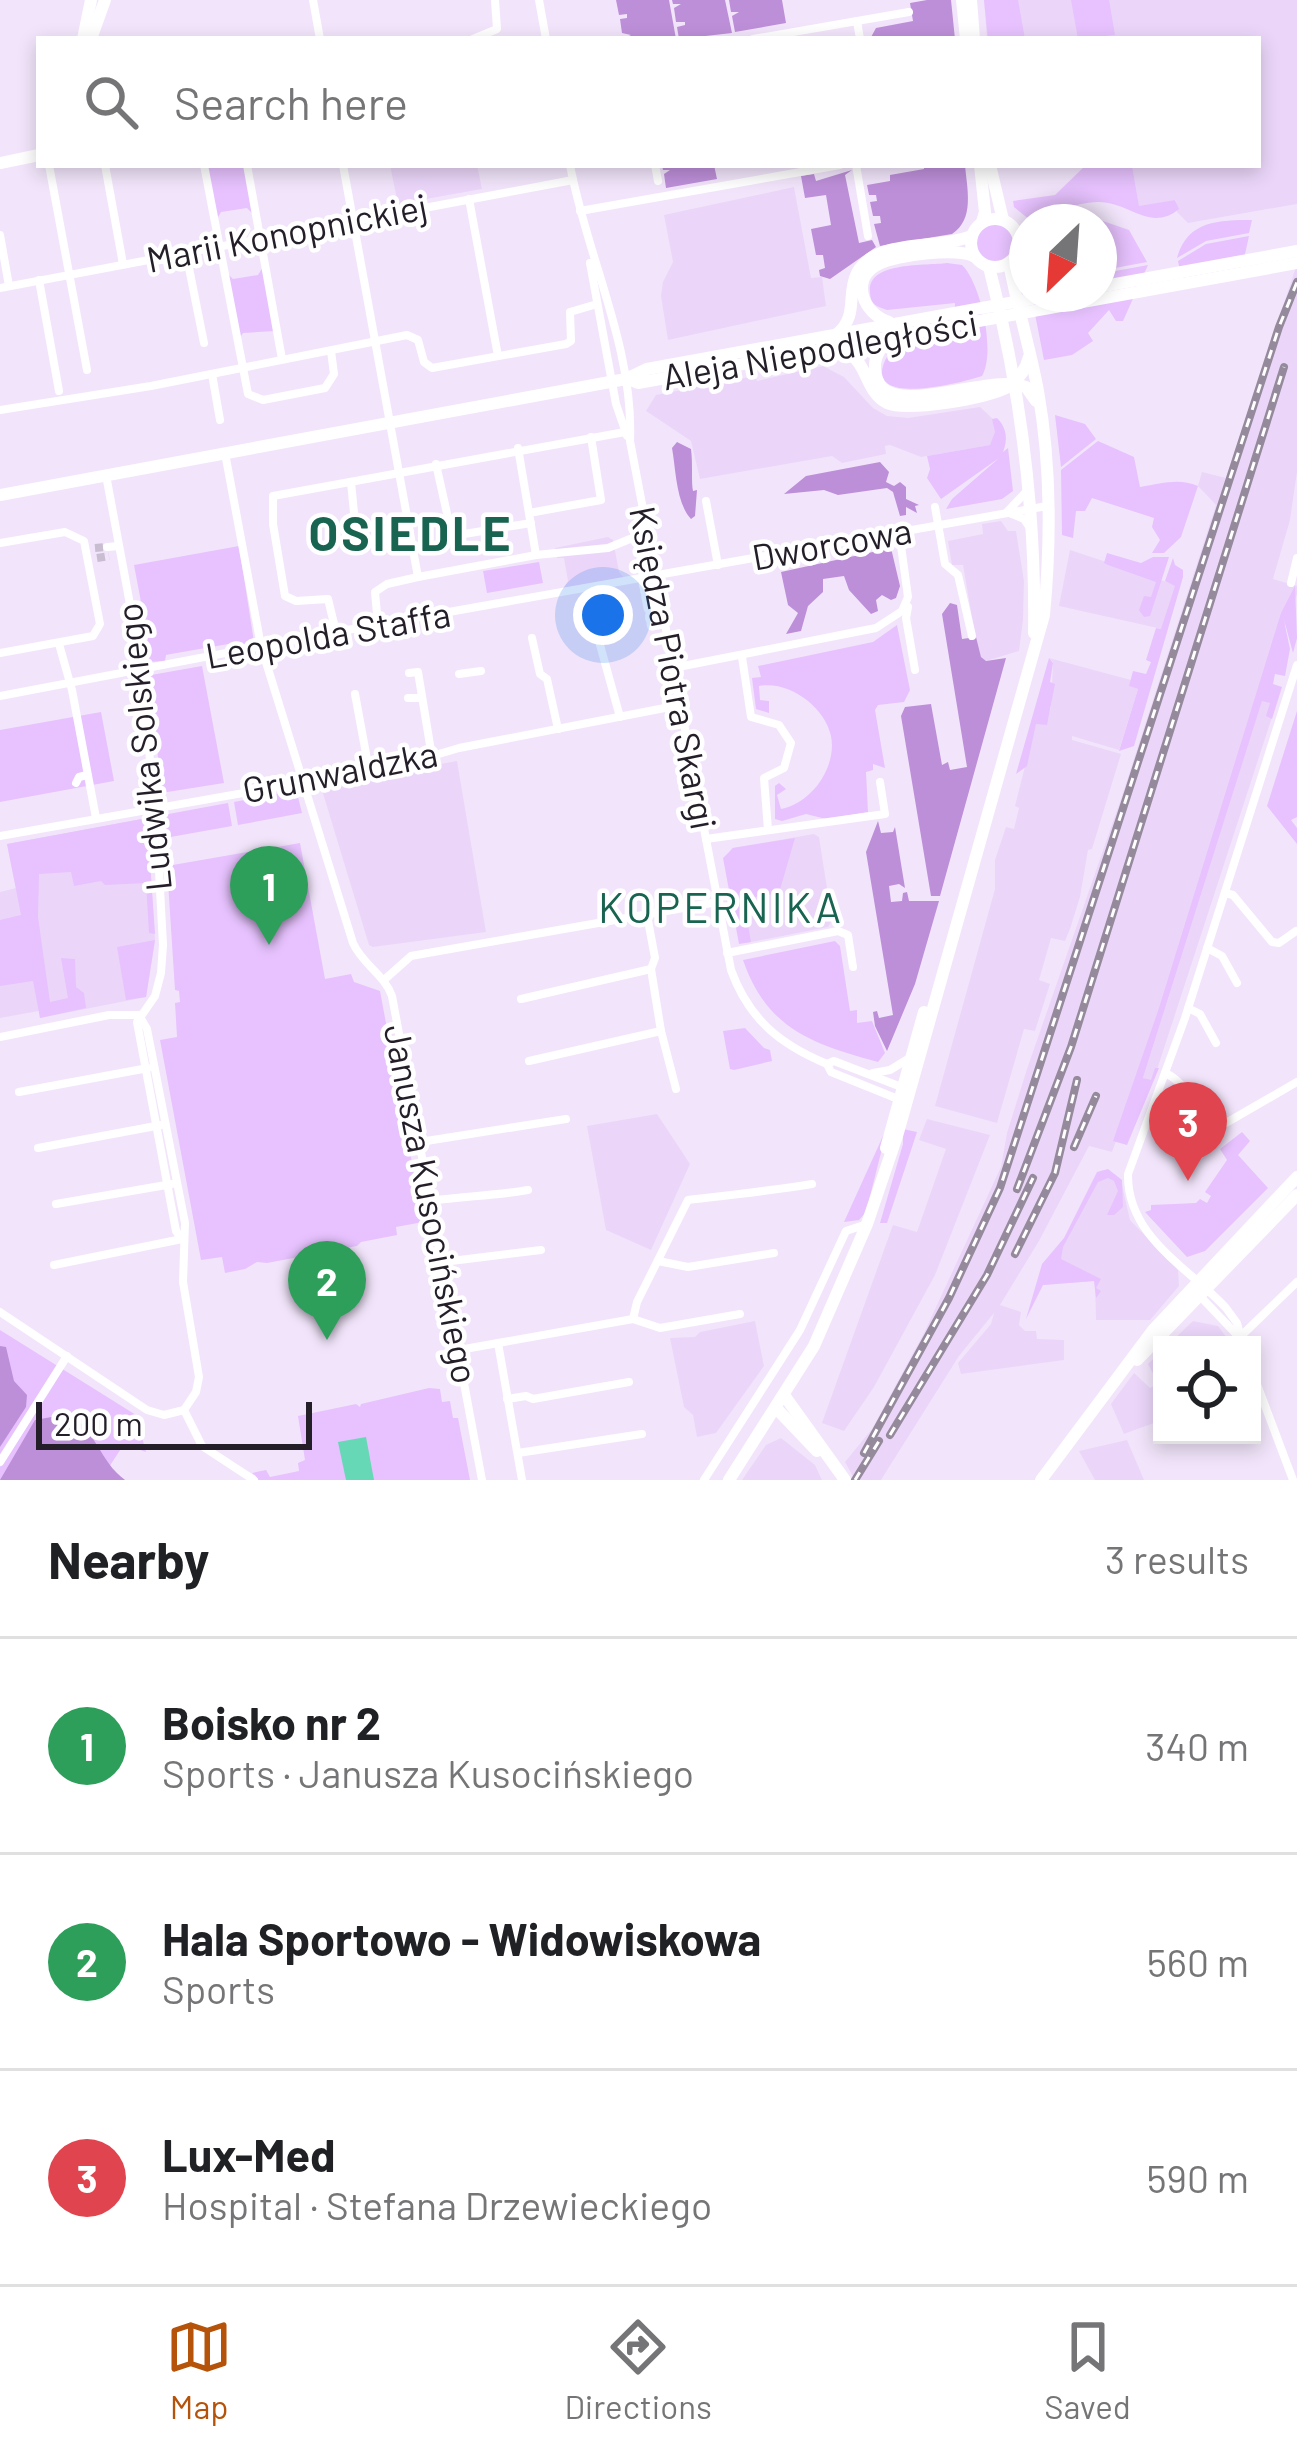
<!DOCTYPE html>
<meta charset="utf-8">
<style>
:root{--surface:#fff;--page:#f2f2f2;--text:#202124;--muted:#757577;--line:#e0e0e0;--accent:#b45309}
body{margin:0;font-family:Barlow,sans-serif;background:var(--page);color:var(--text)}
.controls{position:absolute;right:36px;bottom:36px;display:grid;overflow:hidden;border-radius:0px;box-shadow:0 6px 18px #0003}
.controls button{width:108px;height:108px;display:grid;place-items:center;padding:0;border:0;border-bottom:3px solid var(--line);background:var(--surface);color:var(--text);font:60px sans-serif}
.compass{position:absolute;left:1009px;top:204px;width:108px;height:108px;border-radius:50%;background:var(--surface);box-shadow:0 6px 18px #0003;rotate:205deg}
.scale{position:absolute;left:36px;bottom:30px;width:276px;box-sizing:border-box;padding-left:12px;border:6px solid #241e28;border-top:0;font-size:33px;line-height:42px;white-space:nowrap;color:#241e28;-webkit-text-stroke:9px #fff;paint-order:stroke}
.you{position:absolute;left:603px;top:615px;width:42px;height:42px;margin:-30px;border:9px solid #fff;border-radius:50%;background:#1a73e8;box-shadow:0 0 0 18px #1a73e833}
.badge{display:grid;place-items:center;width:78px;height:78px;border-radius:50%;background:var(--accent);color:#fff;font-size:39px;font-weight:700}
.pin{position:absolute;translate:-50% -99px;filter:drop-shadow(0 3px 6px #0008)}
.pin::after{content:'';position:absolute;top:63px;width:42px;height:36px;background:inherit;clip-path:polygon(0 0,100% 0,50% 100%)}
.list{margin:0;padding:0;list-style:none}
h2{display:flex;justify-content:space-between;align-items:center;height:156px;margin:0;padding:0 48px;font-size:51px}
h2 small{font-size:39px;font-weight:400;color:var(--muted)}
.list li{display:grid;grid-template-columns:78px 1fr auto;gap:36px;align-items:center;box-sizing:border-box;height:216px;padding:0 48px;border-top:3px solid var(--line)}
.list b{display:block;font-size:45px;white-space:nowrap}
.list p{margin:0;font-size:39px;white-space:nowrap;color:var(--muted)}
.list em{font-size:39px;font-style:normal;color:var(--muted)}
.icon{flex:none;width:66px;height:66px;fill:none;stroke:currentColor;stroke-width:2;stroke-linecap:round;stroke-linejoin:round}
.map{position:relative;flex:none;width:1297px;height:1480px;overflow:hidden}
.search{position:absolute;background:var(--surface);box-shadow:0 6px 18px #0003;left:36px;right:36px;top:36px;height:132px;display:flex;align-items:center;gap:30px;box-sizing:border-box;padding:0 42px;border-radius:0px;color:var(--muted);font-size:45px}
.sheet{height:804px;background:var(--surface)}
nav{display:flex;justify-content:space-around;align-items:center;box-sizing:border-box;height:168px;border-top:3px solid var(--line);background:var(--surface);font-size:33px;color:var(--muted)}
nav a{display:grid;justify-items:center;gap:6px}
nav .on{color:var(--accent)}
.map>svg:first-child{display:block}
.built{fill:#ebd6f9}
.green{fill:#e7c2fe}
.forest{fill:#bd8fd9}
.water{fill:#66d8b6}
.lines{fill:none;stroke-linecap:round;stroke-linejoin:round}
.street-tunnel{stroke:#c9bdd1;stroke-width:8;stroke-dasharray:8 4;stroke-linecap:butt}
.street{stroke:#fff;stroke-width:8}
.secondary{stroke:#fff;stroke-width:12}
.rail-casing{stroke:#948a9b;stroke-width:8}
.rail{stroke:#fff;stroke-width:3;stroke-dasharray:9;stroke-linecap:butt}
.labels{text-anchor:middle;stroke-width:9;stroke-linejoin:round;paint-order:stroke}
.street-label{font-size:36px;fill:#241e28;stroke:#fff}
.quarter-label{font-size:42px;letter-spacing:3px;fill:#186450;stroke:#fff}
.district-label{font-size:48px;font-weight:bold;letter-spacing:3px;fill:#186450;stroke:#fff}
</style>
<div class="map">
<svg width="1297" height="1480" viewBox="0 0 1297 1480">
<rect width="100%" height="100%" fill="#f2e5fb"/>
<g class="built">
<path d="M984,0h313v204l-109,19 -11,-11 -1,-12 -37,7 -7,-42h126v-126h-271z"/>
<path d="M390,165h87l5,24 -84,15z"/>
<path d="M794,187l17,91 11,-1 4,29 -158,34 -7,-44 2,-14 10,-20 -9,-47z"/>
<path d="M1297,264v208l-7,48 -17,59 24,7v8l-38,101 -122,390 -25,67 -23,-6 -50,95 -39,64 21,7 -2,13 6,6h11l1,8 27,1v20l-103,14 -3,-11 33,-39 3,-11 -35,43 -78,124h-26l-10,-18 27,-33 52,-96 77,-166 6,-34 20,-64 95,-273 94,-291 -18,-19 4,-14 24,6z"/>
<path d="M823,366l21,11 29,31 14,8 21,2 72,-11 13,12 3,12 -5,14 -70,12 -31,-12 -5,1 1,8 -44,9 -10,-7 -132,23 -9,-38 -45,-30 10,-16 99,-19 2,5z"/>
<path d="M1001,521l7,10h8l8,50 -1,39 -4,31 -33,10 -5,-4 -6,-22 -12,-70h-11l-4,-24 35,-7 -1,-10z"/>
<path d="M608,537l5,3 6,32 5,6 -60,10 4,-7 -4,-23h-7l-2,-10z"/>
<path d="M1070,550l106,35 -14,44 -103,-23z"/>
<path d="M1049,658l82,22 -1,6 8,3 -19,61 -47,-14v4l49,14 -29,95 -4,1 -8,47 -10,32 -5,12 -14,-3 -12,42 11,4 -15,47 -11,-2 -27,94 -62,-17 60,-217v-29l11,-33 8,2 5,-21 -4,-2 21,-84 10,3 5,-18 2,-45z"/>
<path d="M1262,700l14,5 -123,377 -10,-4z"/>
<path d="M457,761l29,171 -113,15 -4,-2 -47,-155 2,-5z"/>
<path d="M147,818l8,122 -9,57 -106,21 -1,-7 -39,7v-126l16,-4 -9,-44z"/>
<path d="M814,834l5,3 13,83 -4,7 -82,16 -17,-89 3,-6z"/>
<path d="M657,1114l33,50 -39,86 -45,-20 -19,-104z"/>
<path d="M927,1119l63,16 -55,140 -61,112 -30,44 -22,-8 71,-198 24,7 29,-83 -27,-9z"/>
<path d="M1102,1170l19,11 9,39 48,50 1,16 -29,34h-54l-1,-39 -52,4z"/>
<path d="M755,1321l9,45 -48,67 -19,4 -4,-22 -9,-8 -14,-69 25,-1 5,-5z"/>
<path d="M1193,1321l25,5 14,19h-64z"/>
<path d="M1162,1351v69l-38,14 -13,-30 23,-31 16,15 4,-2 3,-5 -9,-17z"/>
<path d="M781,1438l34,27 7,15h-80l24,-35z"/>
<path d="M1127,1440l17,40h-49l-16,-29z"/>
</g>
<g class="green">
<path d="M984,0h34l7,39h-37z"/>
<path d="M1071,0h38l6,35 -37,4z"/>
<path d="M206,165h39l7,48 -5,-5 -26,4 -4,7z"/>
<path d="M1086,165h46l7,41 36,-6 4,9c-29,24 -50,-8 -82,-7 -23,1 -45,11 -67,18l-16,-13 -1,-6 42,-6z"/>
<path d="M1097,219l32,11 18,32 -48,9v-49h-24z"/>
<path d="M1252,220l-3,13 -43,8 -29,17c10,-37 41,-38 75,-38z"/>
<circle cx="995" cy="243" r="18"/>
<path d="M1249,236l-9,41 -57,10 -5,-26 28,-17z"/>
<path d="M947,263l15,2c19,18 34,88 20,111 -21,7 -126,34 -94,-21l63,-19 3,-15 -302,54 302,-57 1,-15 -68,7c-11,-4 -16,-5 -17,-17 -4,-32 56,-27 77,-30z"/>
<path d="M1148,265l-25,56h-7l-7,-11 -21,23 5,8 -21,14 -28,5 -13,-66h68v-20z"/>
<path d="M263,267l12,64 -32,2 -4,6 -12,-66 6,6 25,-4z"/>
<path d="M1055,415l30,9 11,15 -35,28z"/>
<path d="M997,418c10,10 11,22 6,34l5,-4 5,43 -11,8 -56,10 6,-10 47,-41 -58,41 -14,-21 3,-9 -3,-13 63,-11 5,-13 -3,-13z"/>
<path d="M1098,441l36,16 6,30c23,-4 39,-9 58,-1l-17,51 -17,16h-12l8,-13 -8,-13 2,-9 -62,-20 -7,13h-9l-3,27 -11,-3 -1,-65z"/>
<path d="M239,546l15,96 -17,6 -3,-5 -63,11 -5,1 -1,6 -18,1 -4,-12 6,-2 -1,-6 -6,1 6,-3 -1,-5 -6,1 5,-4 -1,-5h-6l6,-4 -11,-58z"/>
<path d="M1107,553l34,10 12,-6h16l-19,59 -6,1 -5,-7 5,-14 7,1 5,-15 -48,-17 -4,-2z"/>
<path d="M1173,558l2,7 8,5v7l-49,169 -15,5 19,-62 -9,-3 4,-15 13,3 5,-12 -5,-2 10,-32 5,1 14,-43 -10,-5z"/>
<path d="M539,562l4,21 -56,10 -4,-22z"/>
<path d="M1295,586l2,52 -4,15 -10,-37 7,33 -5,27 -10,-2 -2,10 9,3 -10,32 -6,-3 4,-13 -8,-2 -119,377 8,2 4,-12h4l-32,77 -14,-4 46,-133 122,-395z"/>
<path d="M897,625l13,65 -6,12 -26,3 -3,5 10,58 -12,-4v6l-7,2 2,40 -42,7 -20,-5 -24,7 -7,-2v-33l4,-3 7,6 -9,6 4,14c31,-6 56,-42 50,-73 -6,-29 -42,-56 -72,-50l1,14 9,1v12l-13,-4 -4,-31 9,-1 -3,-11 115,-24z"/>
<path d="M1049,658l4,5 -3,19 5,2 -8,41 -11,-1 -9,42 -11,8z"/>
<path d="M202,666l22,117 -63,10 -10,-118z"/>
<path d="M1297,711v106l-6,3 6,8v16l-30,-38z"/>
<path d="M101,712l13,69 -114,21v-72z"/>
<path d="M292,791l5,2 5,20 -64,12 -4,-23z"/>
<path d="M228,803l4,23 -67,12 -2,-23z"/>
<path d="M147,818l8,116 -6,-1 -3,-50 -41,2 -4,-4 -27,5 -3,-14 -32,2 -1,43 12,85 18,-4 -7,-40 14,1 1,28 8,6 2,15 -46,10 -7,-37 -33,5v-66l21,-5 -14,-71z"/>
<path d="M795,838l-16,55 -41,7 6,2 7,40 -12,2 -16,-86 10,-10z"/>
<path d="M300,843l25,136 26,-5 3,8 26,9 43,231 -27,5 1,8 -36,7 -4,4 -90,17 -10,-1 -12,7 -20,4 -3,-16 -21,3 -41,-220 17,-3 -2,-34 5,-1 -1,-11 -4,-1 -8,-124z"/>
<path d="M155,940l-9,57 -20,3 -9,-53z"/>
<path d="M835,941l5,5 10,65 7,-1v13l15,-2 13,32 -7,9c-66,-18 -111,-33 -135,-102z"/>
<path d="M745,1028l19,20 6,2 2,11 -38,9 -4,-1 -7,-38z"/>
<path d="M888,1125l-22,87 -7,8 -15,2z"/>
<path d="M903,1129l14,3 -30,91h-7l23,-79z"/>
<path d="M1242,1132l8,9 -12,14 30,33 -63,63 -18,6 -42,-45 6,-2v-5l45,-2 4,-4 7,4 4,-7 -6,-4 22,-32 -7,-11z"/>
<path d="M1108,1169l14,11 1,27 -9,8h-7l11,-24 -4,-10 -6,-3 -10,4 -35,65 -2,12 40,20 -5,9 5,3 -5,7 -2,-17 -51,4 -17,34 16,-55 22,-26 33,-66z"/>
<path d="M0,1330l136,85 10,37 -22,-8 -15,23 16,13h-125z"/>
<path d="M429,1388l11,1 2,13 8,-1 3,17h5l12,62h-217l3,-4 -4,-3 14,-3 4,7 29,-6 -1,-8 7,-3 -7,-44 58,-12 4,3 1,-3z"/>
</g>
<g class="forest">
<path d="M616,0h53l7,39h-53l8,-4 -9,-2 -2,-14 7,-1v-4l-8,1z"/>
<path d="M672,0h53l7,33 -53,6 -2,-12 8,-2v-3h-9l-2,-14 7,-4h-8z"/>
<path d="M729,0h53l4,23 -51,9 -3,-16 7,-4h-8z"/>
<path d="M927,0h24l4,39h-85l6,-11 37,-7 -3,-18z"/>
<path d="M662,165h52l3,14 -51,9 -2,-14 6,-4h-7z"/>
<path d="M924,165h41c2,24 10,54 -13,69l-72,12 -6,-22 7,-1 -1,-7h-7l-3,-14 7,-1 -1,-6h-7l-2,-10 23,-4v-6l34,-6z"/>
<path d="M852,170l-7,5 14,68 13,-3 4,7 -46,32 -10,-3 -1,-6 6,-2 -2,-13h-7l-5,-26 20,-4 -5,-30 -21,3 -4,-22 13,-2 2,7z"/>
<path d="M677,442l14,7c2,16 0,33 2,42l4,-1 -2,26 -4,3c-15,-16 -15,-49 -19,-71z"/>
<path d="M880,462l9,10 -3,10 8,4 6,-4 6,5v12l13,6 -4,1 2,7 -11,-6v8l-6,1 -7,-24 -6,-4 -49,7 -14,-5 -40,4 22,-18z"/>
<path d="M891,548l9,38 -4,12 -5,2 -9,-5 -6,5 2,11 -7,3 -22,-24 -5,-14 -21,3v13l-15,14 -7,25 -15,3 12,-21 -10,-8 -7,-33z"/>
<path d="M950,603l7,2 5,34 14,-2 5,20 5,4 20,-3 -66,238h-9l-30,-180 4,-9 26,-3 11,61 6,-3 2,8 17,-3 -25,-153z"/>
<path d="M878,821l3,12 12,-1 2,-5 10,61 -6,-4 -10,2 2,16 11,-1 1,-8 4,-1 2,9h30l-24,83 -28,67 -12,-25 -2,-14 4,-1 2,7 14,-3 -27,-163z"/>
<path d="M0,1346l6,1 8,34 13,14 -1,12 -26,40z"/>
<path d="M68,1414c28,15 31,47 57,66h-125l35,-60z"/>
</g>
<path class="water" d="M366,1437l8,43h-28l-8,-38z"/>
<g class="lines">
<g class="street-tunnel">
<path d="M95,548l12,-1"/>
<path d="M97,558l12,-2"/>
</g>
<g class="street">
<path d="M313,0l7,39"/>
<path d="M539,0l7,39"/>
<path d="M857,21l3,18"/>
<path d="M473,39l24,-10 -2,-29"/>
<path d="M753,39l156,-27"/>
<path d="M49,165l38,205"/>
<path d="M105,165l18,99"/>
<path d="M204,165l44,229 15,6 62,-12 9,-14 -3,-23"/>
<path d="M247,165l35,194"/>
<path d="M343,165l75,412 -31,7 -12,8 3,33"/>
<path d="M570,165c17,92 64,182 60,276l101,529c18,49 48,74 96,94l4,8 72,29"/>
<path d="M655,165l3,16"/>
<path d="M856,165l12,71"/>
<path d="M469,199l29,157"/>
<path d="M580,211l260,-46"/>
<path d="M0,235l9,51"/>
<path d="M186,253l18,90"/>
<path d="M590,263l26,141 11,32"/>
<path d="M39,280l20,111"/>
<path d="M0,288l573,-108"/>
<path d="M212,374l8,46"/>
<path d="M0,410l151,-24 256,-51 11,5 6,22 8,6 134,-24 5,-3 -1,-29 27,-8"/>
<path d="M518,448l18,107"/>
<path d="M225,453l36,193 92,297c9,21 31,31 39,53l90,484"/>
<path d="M436,464l16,72 79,-13"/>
<path d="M106,475l36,194 16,183 5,93 -2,28 -6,23 -18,26 39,209 6,8"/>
<path d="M351,482l4,41"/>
<path d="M1025,493l-18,19 17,7 6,9"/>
<path d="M706,501l12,64"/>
<path d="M935,507l10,57 13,11 14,61"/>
<path d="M529,513l72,-13 -10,-63"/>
<path d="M0,543l65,-11 19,9 16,83 -7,12 -93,17"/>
<path d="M107,547l12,-1"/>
<path d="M418,577l118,-22 72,-7 22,-9"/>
<path d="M1291,583l6,-25"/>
<path d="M908,607l-2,11 9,52"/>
<path d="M336,632l-8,-33 -32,2 -11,-5 -12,-72v-28l352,-64"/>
<path d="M597,634l23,83"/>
<path d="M532,638l8,36 7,5 11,50"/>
<path d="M59,644l13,46 24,128"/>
<path d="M742,657l9,60 28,8 12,18 -7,25 -20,10 4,52"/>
<path d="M673,668l203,-40 26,-17 6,-14 -9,-66"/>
<path d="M409,673l9,-1 14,85"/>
<path d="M459,674l22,-3"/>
<path d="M355,694l14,76"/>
<path d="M0,696l336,-64 711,-126"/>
<path d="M408,698h13"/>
<path d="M76,783l3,-6 8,-2"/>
<path d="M0,836l402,-71 57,-17 221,-43"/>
<path d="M706,839l179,-25 -5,-32"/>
<path d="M1225,893l8,2 39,47 7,1 17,-12"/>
<path d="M647,915l8,43 -4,11"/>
<path d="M1207,948l15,8 15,27"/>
<path d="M727,953l111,-22 10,4 5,32"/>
<path d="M384,980l27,-24 306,-54"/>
<path d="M521,999l130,-30 10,62 -132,30"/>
<path d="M1188,1008l12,6 16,29"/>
<path d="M139,1015l8,14 38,194 -2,59 16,95 -3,15 -12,18"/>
<path d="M661,1031l15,58"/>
<path d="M0,1037l109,-22h30"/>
<path d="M827,1064l7,-3 70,27"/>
<path d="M873,1073l17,-3 18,-11"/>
<path d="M1165,1073c25,11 31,42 54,54l78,-45"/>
<path d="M19,1092l129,-24"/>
<path d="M420,1142l146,-23"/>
<path d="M38,1148l123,-23"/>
<path d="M430,1201c34,-5 64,-5 98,-11"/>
<path d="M56,1204l116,-20"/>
<path d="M658,1261l30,6 86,-14"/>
<path d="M443,1262l98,-12"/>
<path d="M54,1265l128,-26"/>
<path d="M1199,1295l39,41"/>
<path d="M0,1312l147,98 17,5 20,-5"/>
<path d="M633,1319l4,-17 51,-102c43,-5 81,-9 124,-16"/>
<path d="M1241,1336l56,-54"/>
<path d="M498,1343l24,137"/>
<path d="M1243,1345l-6,-22 -11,-15c-38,-41 -99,-71 -98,-134l57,-156 112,-353"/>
<path d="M459,1350l174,-31 27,9 80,-14"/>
<path d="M1252,1371l41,109"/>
<path d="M507,1399l19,-3 7,3 96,-17"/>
<path d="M184,1410l18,36 52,34"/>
<path d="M518,1453l124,-19"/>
<path d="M0,1462l67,-106"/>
<path d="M704,1480l96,-150 46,-99 21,-7"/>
</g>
<g class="secondary">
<path d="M962,0l4,39"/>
<path d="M971,0l3,39"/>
<path d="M83,39l8,-39"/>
<path d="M91,39l14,-39"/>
<path d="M0,163l39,-8"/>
<path d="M980,165l5,47 -3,10"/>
<path d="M990,165l13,55"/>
<circle cx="995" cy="243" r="24"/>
<path d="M989,267c31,119 47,243 45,366"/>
<path d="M1099,287l198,-36"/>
<path d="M889,322c-26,-8 -40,-43 -10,-58 17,-9 81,-17 96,-7"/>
<path d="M837,334c22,-19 9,-39 20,-61 19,-36 82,-23 114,-37"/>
<path d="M891,337c-9,9 -17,18 -16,32 3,58 111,2 151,18l10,14"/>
<path d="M839,349c31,9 23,41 48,54 20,9 103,-5 121,-16 11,-8 18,-18 21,-30"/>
<path d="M628,379l10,4 659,-120"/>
<path d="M0,495l626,-116 21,-10 412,-75"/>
<path d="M886,1148l38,-136"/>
<path d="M1137,1360l160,-165"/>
<path d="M784,1395l61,85"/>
<path d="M776,1408l41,43"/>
<path d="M729,1480l85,-134 53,-122 30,-88 147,-521c7,-74 7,-151 -6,-224 -8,-43 -21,-85 -29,-128"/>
<path d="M1041,1480l112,-150 144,-153"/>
</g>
<g class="rail-casing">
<g id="rail">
<path d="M1074,1147l22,-51"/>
<path d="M1017,1189l54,-142 213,-680"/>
<path d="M1015,1254l40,-81 22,-93"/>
<path d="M890,1435l97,-160 46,-97"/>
<path d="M864,1453l85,-155 51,-110 279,-861 18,-45"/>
<path d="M855,1480l24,-39"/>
</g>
</g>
<use href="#rail" class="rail"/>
</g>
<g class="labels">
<g class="street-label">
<text transform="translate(287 233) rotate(-11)" y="13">Marii Konopnickiej</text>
<text transform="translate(820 350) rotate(-10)" y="13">Aleja Niepodległości</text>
<text transform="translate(832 544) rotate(-10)" y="13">Dworcowa</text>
<text transform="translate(328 635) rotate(-10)" y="13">Leopolda Staffa</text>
<text transform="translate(673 668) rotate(79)" y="13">Księdza Piotra Skargi</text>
<text transform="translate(144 747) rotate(-96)" y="13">Ludwika Solskiego</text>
<text transform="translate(340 772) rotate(-11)" y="13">Grunwaldzka</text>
<text transform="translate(431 1204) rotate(79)" y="13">Janusza Kusocińskiego</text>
</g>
<g class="quarter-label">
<text x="721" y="923">KOPERNIKA</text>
</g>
<g class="district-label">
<text x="411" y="551">OSIEDLE</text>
</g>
</g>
</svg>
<div class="controls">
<button><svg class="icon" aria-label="locate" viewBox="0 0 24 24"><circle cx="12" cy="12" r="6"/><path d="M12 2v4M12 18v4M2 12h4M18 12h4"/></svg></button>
</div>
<svg class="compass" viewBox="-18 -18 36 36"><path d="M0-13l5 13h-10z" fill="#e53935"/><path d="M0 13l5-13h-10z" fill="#757577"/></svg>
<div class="scale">200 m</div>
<div class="you"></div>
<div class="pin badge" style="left:269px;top:945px;background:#2e9e5b">1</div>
<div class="pin badge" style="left:327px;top:1340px;background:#2e9e5b">2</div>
<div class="pin badge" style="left:1188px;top:1181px;background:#e0444e">3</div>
<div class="search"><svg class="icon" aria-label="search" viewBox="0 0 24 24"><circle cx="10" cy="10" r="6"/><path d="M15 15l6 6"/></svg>Search here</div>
</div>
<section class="sheet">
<h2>Nearby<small>3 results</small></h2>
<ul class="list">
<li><span class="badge" style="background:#2e9e5b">1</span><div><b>Boisko nr 2</b><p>Sports · Janusza Kusocińskiego</p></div><em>340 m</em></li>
<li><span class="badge" style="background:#2e9e5b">2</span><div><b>Hala Sportowo - Widowiskowa</b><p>Sports</p></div><em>560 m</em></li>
<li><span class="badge" style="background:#e0444e">3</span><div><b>Lux-Med</b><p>Hospital · Stefana Drzewieckiego</p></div><em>590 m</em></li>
</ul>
</section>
<nav>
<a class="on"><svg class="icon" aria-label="map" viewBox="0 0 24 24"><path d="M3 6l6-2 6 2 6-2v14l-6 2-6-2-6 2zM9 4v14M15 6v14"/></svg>Map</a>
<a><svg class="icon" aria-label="directions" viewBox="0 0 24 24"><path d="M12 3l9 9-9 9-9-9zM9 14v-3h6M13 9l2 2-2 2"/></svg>Directions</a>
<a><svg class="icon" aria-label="saved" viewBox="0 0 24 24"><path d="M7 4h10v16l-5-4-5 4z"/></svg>Saved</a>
</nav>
